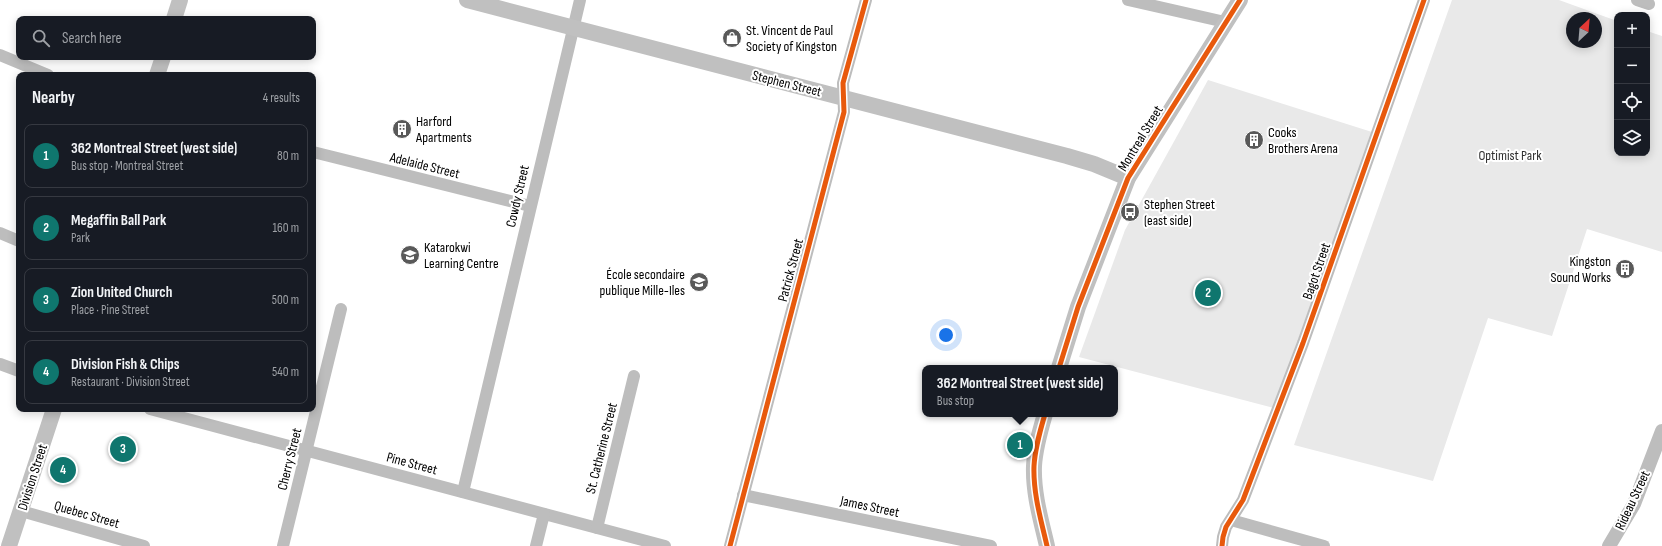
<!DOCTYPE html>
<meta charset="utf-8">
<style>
:root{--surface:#171b24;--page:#20242c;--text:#f1f3f6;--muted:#9ea1a6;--line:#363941;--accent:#0f766e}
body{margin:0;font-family:"Sofia Sans Condensed",sans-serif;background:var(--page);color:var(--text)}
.controls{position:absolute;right:12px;top:12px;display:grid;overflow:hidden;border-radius:8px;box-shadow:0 2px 10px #0003}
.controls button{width:36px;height:36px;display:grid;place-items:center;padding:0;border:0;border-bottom:1px solid var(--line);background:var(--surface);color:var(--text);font:20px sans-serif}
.compass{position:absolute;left:1566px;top:12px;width:36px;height:36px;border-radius:50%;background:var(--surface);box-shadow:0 2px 10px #0003;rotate:26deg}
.you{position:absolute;left:946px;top:335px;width:14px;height:14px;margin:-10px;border:3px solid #fff;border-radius:50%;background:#1a73e8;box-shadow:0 0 0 6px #1a73e833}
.badge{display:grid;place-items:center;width:26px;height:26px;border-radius:50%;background:var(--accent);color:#fff;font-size:13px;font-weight:700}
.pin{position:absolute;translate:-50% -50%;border:2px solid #fff;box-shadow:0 1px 4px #0006}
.popup{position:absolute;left:922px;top:365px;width:196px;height:52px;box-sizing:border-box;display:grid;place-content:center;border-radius:8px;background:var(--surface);filter:drop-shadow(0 1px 3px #0005);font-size:13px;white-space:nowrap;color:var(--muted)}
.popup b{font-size:15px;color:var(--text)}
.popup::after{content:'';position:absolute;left:50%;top:100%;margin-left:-8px;border:8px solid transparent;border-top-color:var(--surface)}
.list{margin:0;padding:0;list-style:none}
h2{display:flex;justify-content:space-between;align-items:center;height:52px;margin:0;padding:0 16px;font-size:17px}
h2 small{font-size:13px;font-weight:400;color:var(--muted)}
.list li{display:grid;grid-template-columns:26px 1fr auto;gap:12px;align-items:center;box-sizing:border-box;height:64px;margin:0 8px 8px;padding:0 8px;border:1px solid var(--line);border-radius:8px}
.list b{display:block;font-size:15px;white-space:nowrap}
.list p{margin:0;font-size:13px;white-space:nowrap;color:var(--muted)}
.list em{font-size:13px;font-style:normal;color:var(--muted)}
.icon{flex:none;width:22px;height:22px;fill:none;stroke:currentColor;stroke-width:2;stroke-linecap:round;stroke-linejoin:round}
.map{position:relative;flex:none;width:1662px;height:546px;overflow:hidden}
.search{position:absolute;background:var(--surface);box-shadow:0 2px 10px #0003;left:16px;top:16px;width:300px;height:44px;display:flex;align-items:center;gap:10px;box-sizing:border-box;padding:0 14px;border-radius:8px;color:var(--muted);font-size:15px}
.panel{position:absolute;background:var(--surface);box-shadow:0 2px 10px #0003;left:16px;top:72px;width:300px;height:340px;border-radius:8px}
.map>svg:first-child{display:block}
.green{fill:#e9e9e9;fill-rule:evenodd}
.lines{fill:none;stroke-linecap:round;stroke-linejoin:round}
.minor{stroke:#bdbdbd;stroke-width:12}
.tertiary{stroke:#bdbdbd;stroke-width:14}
.secondary{stroke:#c0c0c0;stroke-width:16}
.cycleway-casing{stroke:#fff;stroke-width:8}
.cycleway{stroke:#e8590c;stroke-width:5}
.labels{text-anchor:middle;stroke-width:4;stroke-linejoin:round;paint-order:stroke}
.poi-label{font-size:14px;fill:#000;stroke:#fff;text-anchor:start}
.street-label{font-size:14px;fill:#000;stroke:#fff}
.park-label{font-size:14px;fill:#2e2e2e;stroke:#fff}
</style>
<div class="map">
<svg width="1662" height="546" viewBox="0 0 1662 546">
<rect width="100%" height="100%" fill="#fff"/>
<g class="green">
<path d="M1452,0h107l58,21v132h30v-122l15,5v216l-75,-23 -35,107 -64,-18 -55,163 -139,-36zM1572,18h24v24h-24z"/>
<path d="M1208,80l164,52 -98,276 -195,-51 46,-127z"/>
</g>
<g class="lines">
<g class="minor">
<path d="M1128,0l97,22"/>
<path d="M1637,0l12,4"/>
<path d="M0,55l48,20"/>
<path d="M313,152l217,54"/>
<path d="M0,233l19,8"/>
<path d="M0,364l19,7"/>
<path d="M150,409l515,137"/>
<path d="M463,492l117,-492"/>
<path d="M743,495l248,51"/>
<path d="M21,511l123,35"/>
<path d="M1231,520l93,26"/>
<path d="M597,528l37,-152"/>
<path d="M283,546l58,-237"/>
<path d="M536,546l8,-32"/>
<path d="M730,546l114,-434 -1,-29 23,-83"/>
<path d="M1222,546l1,-9 3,-10 17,-27 60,-157 121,-343"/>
</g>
<path class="tertiary" d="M1609,546l25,-42 28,-73"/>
<g class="secondary">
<path d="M467,0l600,156 27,8 34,14"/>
<path d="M174,19l6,-19"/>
<path d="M157,75l6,-18"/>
<path d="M1059,368l19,-61 50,-129 112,-178"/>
<path d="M1045,414c-5,17 -10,34 -11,52 -1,27 7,54 13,80"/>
<path d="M9,546l45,-137"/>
</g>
<g class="cycleway-casing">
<g id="cycleway">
<path d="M1059,368l19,-61 50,-129 112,-178"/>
<path d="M1045,414c-5,17 -10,34 -11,52 -1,27 7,54 13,80"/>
<path d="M730,546l114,-434 -1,-29 23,-83"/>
<path d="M1222,546l1,-9 3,-10 17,-27 60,-157 121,-343"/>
</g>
</g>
<use href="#cycleway" class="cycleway"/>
</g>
<defs>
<g id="shop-disc" transform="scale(1)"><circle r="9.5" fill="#595959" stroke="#fff"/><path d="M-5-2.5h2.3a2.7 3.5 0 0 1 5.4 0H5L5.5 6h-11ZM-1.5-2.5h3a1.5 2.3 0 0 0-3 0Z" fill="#fff"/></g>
<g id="building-disc" transform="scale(1)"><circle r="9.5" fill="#595959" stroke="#fff"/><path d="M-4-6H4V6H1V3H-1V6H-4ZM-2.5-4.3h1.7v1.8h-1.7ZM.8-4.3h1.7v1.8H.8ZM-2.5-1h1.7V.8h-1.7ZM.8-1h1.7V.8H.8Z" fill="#fff"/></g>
<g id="bus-disc" transform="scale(1)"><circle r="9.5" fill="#595959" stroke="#fff"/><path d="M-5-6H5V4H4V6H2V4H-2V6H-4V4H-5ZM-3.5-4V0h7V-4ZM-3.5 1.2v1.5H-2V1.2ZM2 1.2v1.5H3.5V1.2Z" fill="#fff"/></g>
<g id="school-disc" transform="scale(1)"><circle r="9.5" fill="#595959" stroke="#fff"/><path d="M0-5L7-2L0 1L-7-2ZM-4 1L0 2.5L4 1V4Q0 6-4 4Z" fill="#fff"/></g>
</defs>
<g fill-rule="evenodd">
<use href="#shop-disc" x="732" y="38"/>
<use href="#building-disc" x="402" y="129"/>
<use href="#building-disc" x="1254" y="140"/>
<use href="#bus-disc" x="1130" y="212"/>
<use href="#school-disc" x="410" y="255"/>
<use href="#building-disc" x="1625" y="269"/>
<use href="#school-disc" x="699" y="282"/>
</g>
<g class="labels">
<g class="poi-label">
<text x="746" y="35">St. Vincent de Paul<tspan x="746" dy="16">Society of Kingston</tspan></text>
<text x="416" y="126">Harford<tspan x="416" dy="16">Apartments</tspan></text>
<text x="1268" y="137">Cooks<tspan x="1268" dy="16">Brothers Arena</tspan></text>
<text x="1144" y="209">Stephen Street<tspan x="1144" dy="16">(east side)</tspan></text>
<text x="424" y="252">Katarokwi<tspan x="424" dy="16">Learning Centre</tspan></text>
<text x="1611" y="266" text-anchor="end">Kingston<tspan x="1611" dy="16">Sound Works</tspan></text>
<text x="685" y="279" text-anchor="end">École secondaire<tspan x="685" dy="16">publique Mille-Iles</tspan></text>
</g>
<g class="street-label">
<text transform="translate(787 83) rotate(14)" y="5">Stephen Street</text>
<text transform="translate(1140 138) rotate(-59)" y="5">Montreal Street</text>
<text transform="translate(425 165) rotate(14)" y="5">Adelaide Street</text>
<text transform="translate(517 196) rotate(-77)" y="5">Cowdy Street</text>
<text transform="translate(790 270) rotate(-75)" y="5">Patrick Street</text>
<text transform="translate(1316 271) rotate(-71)" y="5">Bagot Street</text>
<text transform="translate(601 448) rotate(-76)" y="5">St. Catherine Street</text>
<text transform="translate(289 459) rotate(-76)" y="5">Cherry Street</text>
<text transform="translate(412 463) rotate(15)" y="5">Pine Street</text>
<text transform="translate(32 477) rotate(-72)" y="5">Division Street</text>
<text transform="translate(1632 500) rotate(-65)" y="5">Rideau Street</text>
<text transform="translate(870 506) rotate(12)" y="5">James Street</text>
<text transform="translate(87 514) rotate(16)" y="5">Quebec Street</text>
</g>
<g class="park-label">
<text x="1510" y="160">Optimist Park</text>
</g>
</g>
</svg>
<div class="controls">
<button>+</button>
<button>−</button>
<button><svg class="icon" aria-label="locate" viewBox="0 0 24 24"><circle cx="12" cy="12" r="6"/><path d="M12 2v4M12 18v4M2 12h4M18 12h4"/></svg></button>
<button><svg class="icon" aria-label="layers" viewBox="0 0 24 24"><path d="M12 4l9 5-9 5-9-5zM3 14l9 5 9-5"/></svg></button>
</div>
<svg class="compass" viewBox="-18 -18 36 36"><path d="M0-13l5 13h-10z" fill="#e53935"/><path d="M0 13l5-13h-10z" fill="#9ea1a6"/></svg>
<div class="you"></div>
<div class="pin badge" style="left:1020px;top:445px">1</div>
<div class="popup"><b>362 Montreal Street (west side)</b>Bus stop</div>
<div class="pin badge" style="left:1208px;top:293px">2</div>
<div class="pin badge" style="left:123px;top:449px">3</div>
<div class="pin badge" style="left:63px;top:470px">4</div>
<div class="search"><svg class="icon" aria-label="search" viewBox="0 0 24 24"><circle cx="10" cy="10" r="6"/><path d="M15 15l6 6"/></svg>Search here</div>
<section class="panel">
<h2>Nearby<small>4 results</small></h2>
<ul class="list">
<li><span class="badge">1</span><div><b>362 Montreal Street (west side)</b><p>Bus stop · Montreal Street</p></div><em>80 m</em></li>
<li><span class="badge">2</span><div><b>Megaffin Ball Park</b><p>Park</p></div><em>160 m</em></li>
<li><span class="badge">3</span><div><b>Zion United Church</b><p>Place · Pine Street</p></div><em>500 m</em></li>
<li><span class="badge">4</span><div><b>Division Fish &amp; Chips</b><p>Restaurant · Division Street</p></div><em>540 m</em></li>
</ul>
</section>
</div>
